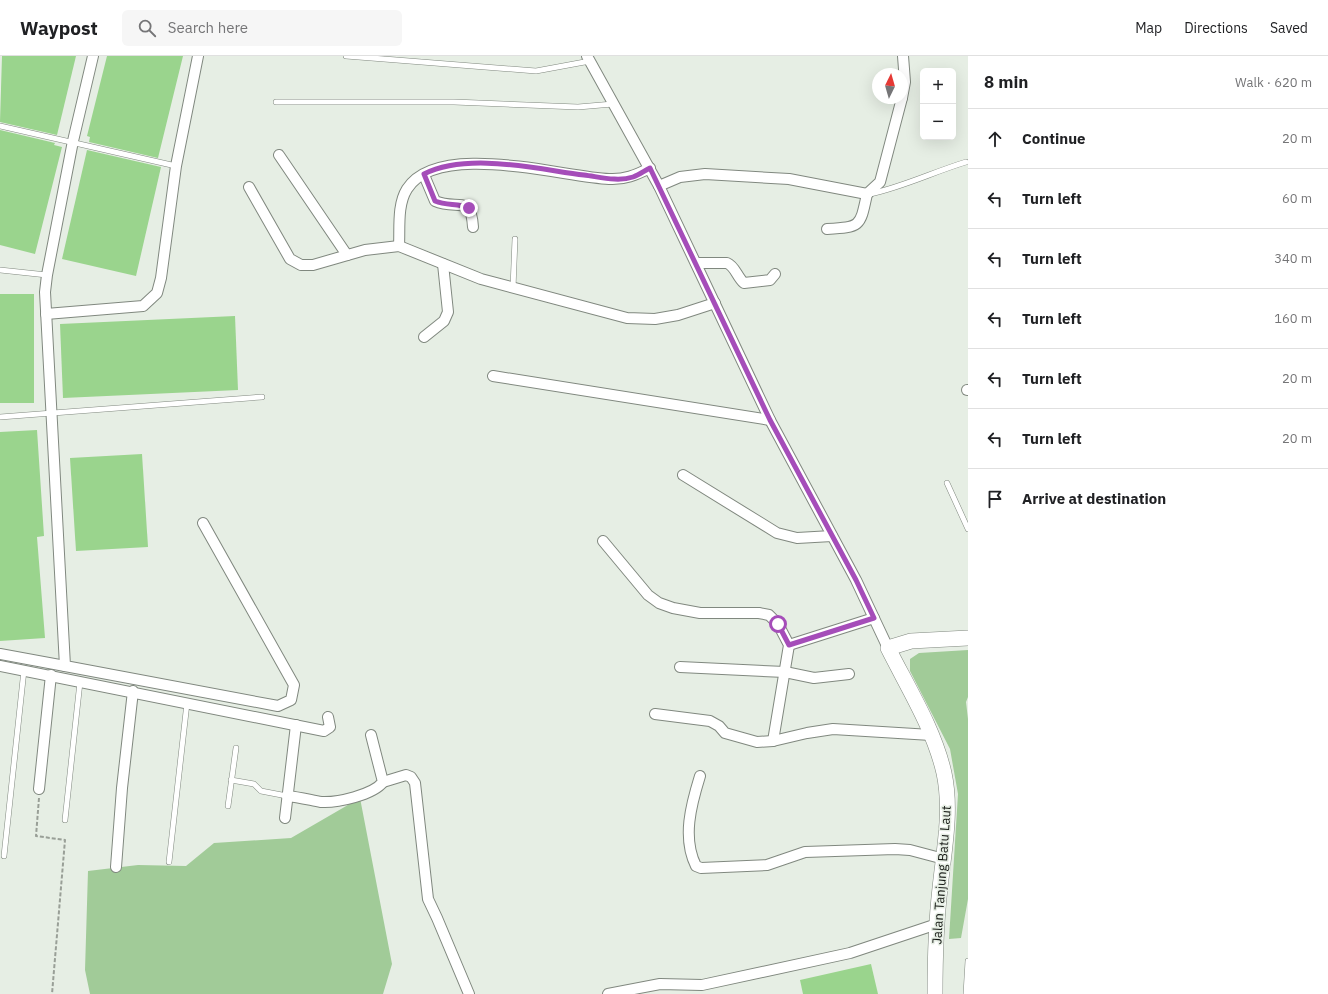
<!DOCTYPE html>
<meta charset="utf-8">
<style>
:root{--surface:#fff;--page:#f6f6f6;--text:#202124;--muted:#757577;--line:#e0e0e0}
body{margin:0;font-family:"IBM Plex Sans",sans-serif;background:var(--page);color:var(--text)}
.controls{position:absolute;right:12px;top:12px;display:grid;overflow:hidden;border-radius:6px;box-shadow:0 4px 16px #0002}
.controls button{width:36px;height:36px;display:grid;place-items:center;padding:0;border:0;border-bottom:1px solid var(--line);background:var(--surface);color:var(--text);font:20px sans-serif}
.compass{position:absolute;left:872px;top:12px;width:36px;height:36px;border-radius:50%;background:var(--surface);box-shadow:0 4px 16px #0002;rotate:5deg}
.stop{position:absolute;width:12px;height:12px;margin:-9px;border:3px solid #a54db9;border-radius:50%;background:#fff}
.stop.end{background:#a54db9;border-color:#fff;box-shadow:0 1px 4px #0008}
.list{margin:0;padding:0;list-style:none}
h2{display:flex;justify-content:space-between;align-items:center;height:52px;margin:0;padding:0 16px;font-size:17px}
h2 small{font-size:13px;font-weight:400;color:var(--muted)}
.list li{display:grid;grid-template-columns:26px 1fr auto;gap:12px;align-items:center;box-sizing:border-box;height:60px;padding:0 16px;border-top:1px solid var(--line)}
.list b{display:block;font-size:15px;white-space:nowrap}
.list em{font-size:13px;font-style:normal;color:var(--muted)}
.icon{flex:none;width:22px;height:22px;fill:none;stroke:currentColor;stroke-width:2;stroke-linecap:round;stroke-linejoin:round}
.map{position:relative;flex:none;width:968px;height:938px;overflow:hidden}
header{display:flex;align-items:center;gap:24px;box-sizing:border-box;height:56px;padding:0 20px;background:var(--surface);border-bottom:1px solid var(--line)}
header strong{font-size:19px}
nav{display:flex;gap:22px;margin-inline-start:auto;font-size:14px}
.search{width:280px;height:36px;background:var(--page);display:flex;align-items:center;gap:10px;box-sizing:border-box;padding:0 14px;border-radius:6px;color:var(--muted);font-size:15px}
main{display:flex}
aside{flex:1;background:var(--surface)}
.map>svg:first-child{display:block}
.green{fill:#a1cb98}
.building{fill:#9ad48d}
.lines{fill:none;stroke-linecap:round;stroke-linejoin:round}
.lane-casing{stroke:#80887f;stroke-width:6}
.street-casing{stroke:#80887f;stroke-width:12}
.secondary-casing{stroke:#80887f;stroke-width:16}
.path{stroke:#999f97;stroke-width:2;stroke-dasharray:4 2;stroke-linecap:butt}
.lane{stroke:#fff;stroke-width:5}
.street{stroke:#fff;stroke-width:10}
.secondary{stroke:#fff;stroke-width:15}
.route{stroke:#a54db9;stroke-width:5}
.labels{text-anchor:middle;stroke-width:3;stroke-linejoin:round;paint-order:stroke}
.street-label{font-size:13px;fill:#141713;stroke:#e6eee4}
</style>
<header>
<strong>Waypost</strong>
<div class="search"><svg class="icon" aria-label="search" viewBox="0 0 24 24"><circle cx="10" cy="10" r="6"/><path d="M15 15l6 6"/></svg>Search here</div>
<nav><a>Map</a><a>Directions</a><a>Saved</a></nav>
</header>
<main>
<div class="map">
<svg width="968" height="938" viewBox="0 0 968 938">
<rect width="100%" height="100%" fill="#e6eee4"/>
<g class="green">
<path d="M968,594v47l-2,5 2,17v180l-7,39 -12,1 9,-145 -8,-45 -40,-78v-12l9,-6z"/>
<path d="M360,742l32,166 -9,30h-293l-5,-24 3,-99 50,-6 48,1 28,-23 77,-5z"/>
</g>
<g class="building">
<path d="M2,0h74l-19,79 -57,-13z"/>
<path d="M107,0h76l-25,102 -69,-16 1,-5 -3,-1z"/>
<path d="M0,74l55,13 -1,2 8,2 -27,107 -35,-9z"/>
<path d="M87,94l74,17 -25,109 -74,-17z"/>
<rect x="0" y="238" width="34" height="109"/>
<path d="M235,260l3,74 -175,8 -3,-74z"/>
<path d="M37,374l7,106 -7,1 8,101 -45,3v-209z"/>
<path d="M142,398l6,93 -72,4 -6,-93z"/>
<path d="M871,908l7,30h-75l-3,-14z"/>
</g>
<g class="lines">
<g class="lane-casing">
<g id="lane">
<path d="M346,0l190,15 54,-10"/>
<path d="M276,46h178l124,5 35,-3"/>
<path d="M0,70l176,40"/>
<path d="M870,138c33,-7 63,-22 96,-32"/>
<path d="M0,214l47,5"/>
<path d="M513,232l2,-49"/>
<path d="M0,361l262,-20"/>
<path d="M947,427l21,46"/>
<path d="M231,724l23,4 7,7 26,5"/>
<path d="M228,750l8,-58"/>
<path d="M65,764l15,-138"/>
<path d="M4,800l20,-186"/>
<path d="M169,806l18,-159"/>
<path d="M966,938l2,-33"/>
</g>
</g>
<g class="street-casing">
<g id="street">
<path d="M93,0l-20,85 -26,134 -2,17 20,374 213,40 13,-6 3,-15 -91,-162"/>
<path d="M587,0l72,130 111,234 86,160 32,68"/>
<path d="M902,42l3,-16 -2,-26"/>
<path d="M279,99l68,100"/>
<path d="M424,119l11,26c22,10 36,-8 38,26"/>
<path d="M659,130l21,-9 25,-3 84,5 78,15 13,-12 22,-84"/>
<path d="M249,131l41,72 11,6h12l52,-15 34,-4 82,33 146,39 28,1 23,-4 37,-12"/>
<path d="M827,173c34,-2 33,-2 40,-35"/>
<path d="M399,190c1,-18 -2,-41 8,-57 31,-49 155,-12 202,-10 15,1 27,-4 41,-11"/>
<path d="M696,207h31c8,3 10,14 17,20l26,-3 5,-6"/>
<path d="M46,258l97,-8 14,-13 4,-15 15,-112 22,-110"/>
<path d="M424,281l20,-16 4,-9 -5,-48"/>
<path d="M493,320l277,44"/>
<path d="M967,334h1"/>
<path d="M683,419l94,58 20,5 35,-2"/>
<path d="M603,485l45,54 11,8 14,5 27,5h59l10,2 9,9 11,21 -16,96"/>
<path d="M789,589l85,-27"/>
<path d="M0,598l65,12"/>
<path d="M0,610l324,65 6,-4 -2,-10"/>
<path d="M680,611l105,5 29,6 35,-4"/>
<path d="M655,658l55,7 9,5 6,7 32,9 16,-1 34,-8 26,-4 98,6"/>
<path d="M700,720c-9,29 -18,62 -4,90l5,2 66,-3 38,-13 90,-3 15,1 34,9"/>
<path d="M383,726l23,-7 5,2 4,6 13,116 9,19 32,76"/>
<path d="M39,733l12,-114"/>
<path d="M287,740c11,1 23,4 34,6 16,1 52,-7 62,-20l-12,-47"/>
<path d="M285,762l11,-93"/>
<path d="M116,811l6,-79 11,-97"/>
<path d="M608,938l52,-10 42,1 148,-32 87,-29"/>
</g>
</g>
<g class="secondary-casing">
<path id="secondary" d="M935,938c0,-36 1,-71 5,-106 4,-38 12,-78 4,-115 -10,-44 -36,-85 -56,-125l23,-7 57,-3"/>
</g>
<path class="path" d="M39,742l-3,38 29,4 -13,154"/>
<use href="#lane" class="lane"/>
<use href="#street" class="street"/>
<use href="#secondary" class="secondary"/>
</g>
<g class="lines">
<path class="route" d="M469,152c-11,-5 -22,-2 -34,-7l-11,-27c44,-22 112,-5 160,1 16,2 34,7 49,2 6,-2 11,-6 17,-9l120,252 86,160 18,38 -85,27 -11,-21"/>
</g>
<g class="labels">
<g class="street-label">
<text transform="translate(941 819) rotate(-86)" y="5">Jalan Tanjung Batu Laut</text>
</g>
</g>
</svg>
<div class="controls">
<button>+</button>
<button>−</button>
</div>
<svg class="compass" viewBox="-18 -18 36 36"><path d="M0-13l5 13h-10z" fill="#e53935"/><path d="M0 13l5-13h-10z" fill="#757577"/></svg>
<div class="stop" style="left:778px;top:568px"></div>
<div class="stop end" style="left:469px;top:152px"></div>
</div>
<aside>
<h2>8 min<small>Walk · 620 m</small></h2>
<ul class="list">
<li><svg class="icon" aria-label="ahead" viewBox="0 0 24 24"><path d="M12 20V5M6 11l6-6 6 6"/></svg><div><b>Continue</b></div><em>20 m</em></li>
<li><svg class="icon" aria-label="left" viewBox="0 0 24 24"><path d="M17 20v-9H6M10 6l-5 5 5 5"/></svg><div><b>Turn left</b></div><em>60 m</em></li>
<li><svg class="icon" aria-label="left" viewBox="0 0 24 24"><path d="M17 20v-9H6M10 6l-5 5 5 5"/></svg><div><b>Turn left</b></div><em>340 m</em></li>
<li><svg class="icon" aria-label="left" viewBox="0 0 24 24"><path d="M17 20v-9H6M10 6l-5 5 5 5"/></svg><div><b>Turn left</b></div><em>160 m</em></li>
<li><svg class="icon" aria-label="left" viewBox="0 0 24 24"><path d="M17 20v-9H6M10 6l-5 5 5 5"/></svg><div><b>Turn left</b></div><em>20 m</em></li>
<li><svg class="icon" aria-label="left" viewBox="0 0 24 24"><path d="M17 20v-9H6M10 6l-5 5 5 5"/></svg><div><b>Turn left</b></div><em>20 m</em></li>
<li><svg class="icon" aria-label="arrive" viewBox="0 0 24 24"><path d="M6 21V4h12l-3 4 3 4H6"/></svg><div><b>Arrive at destination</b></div></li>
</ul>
</aside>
</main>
